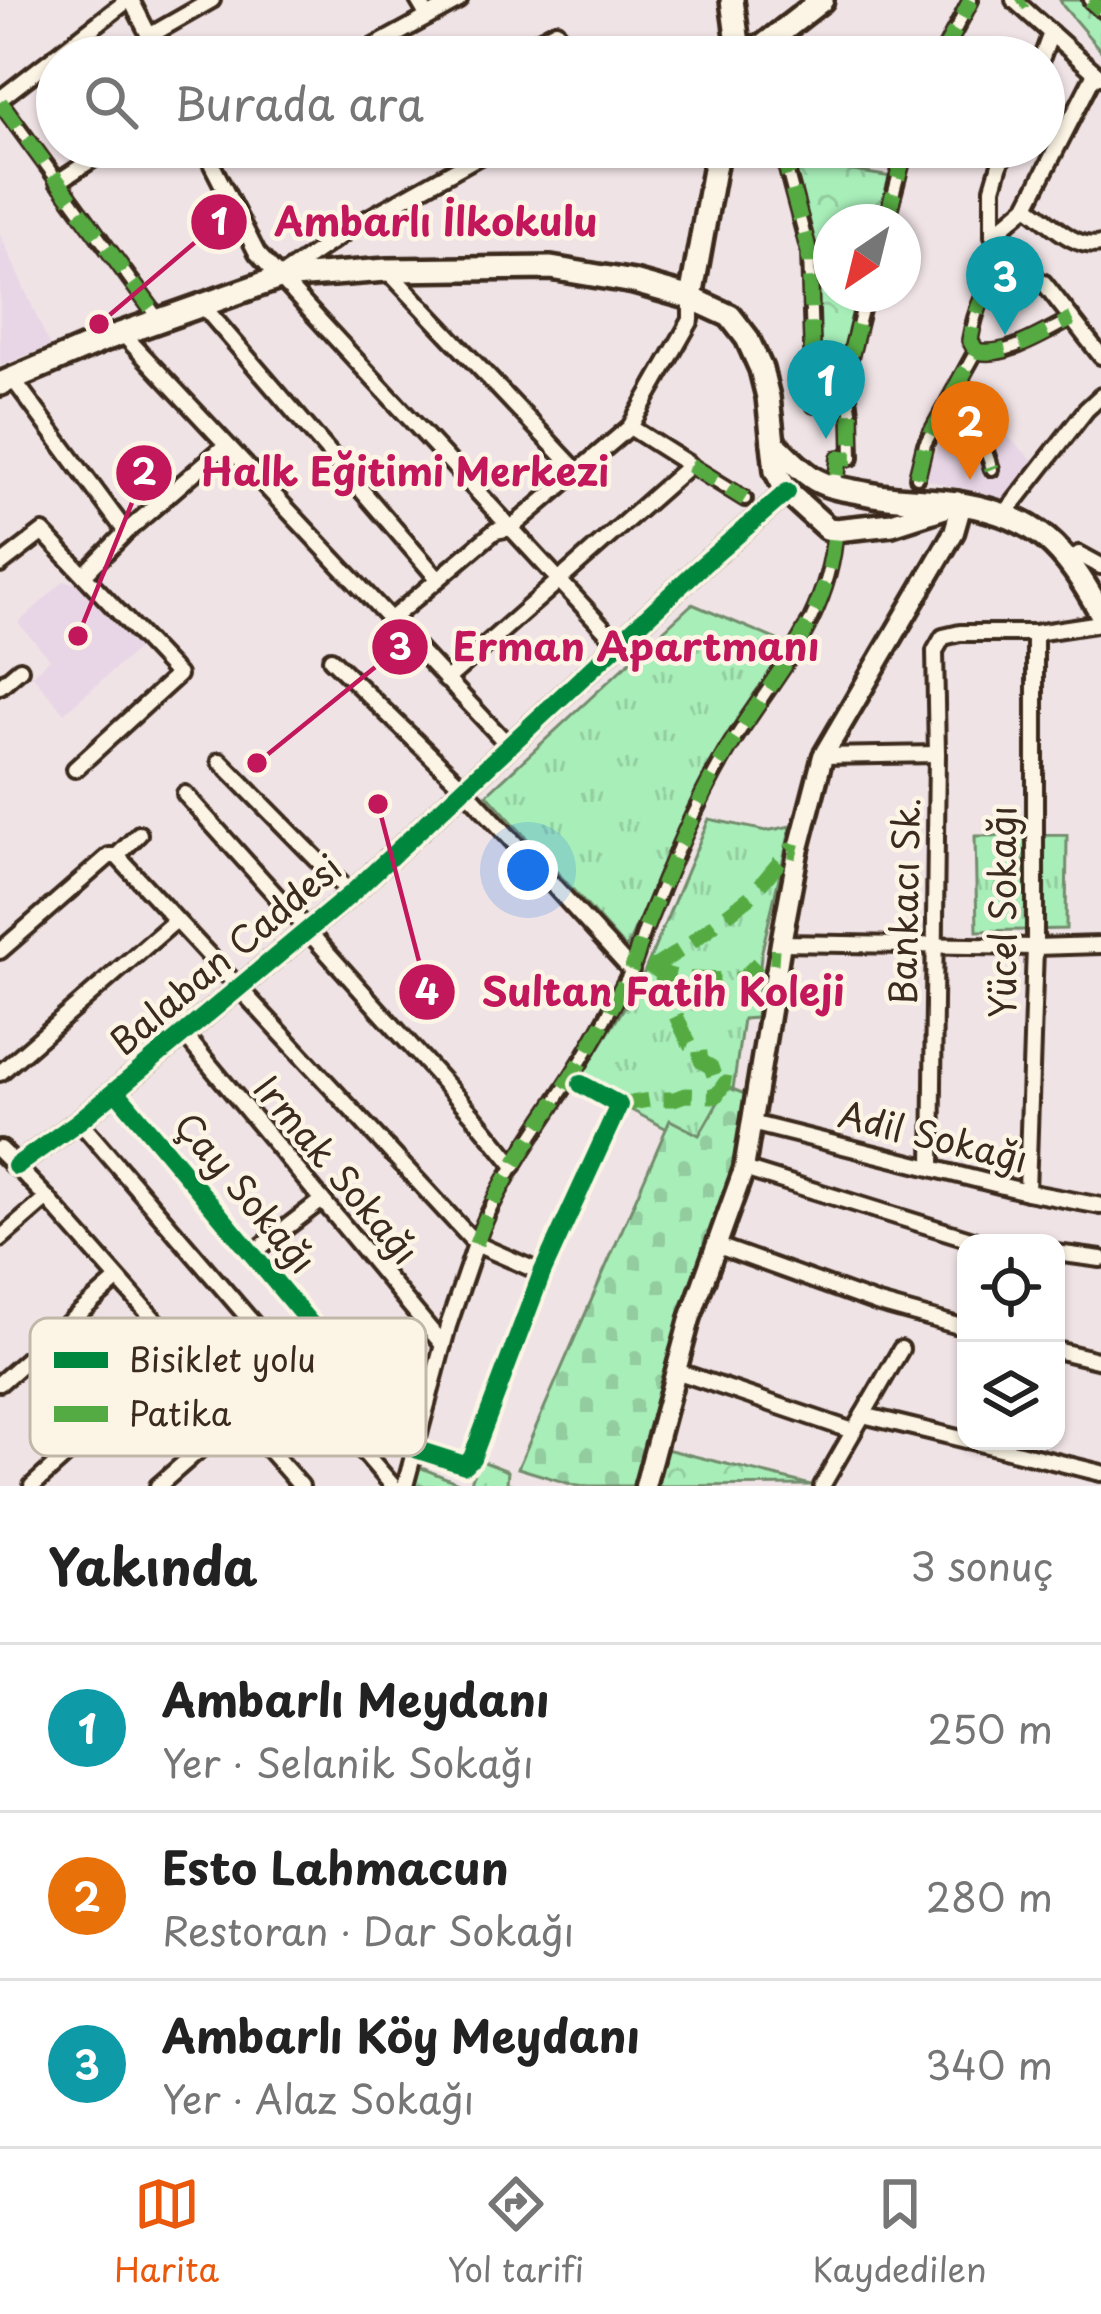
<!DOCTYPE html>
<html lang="tr">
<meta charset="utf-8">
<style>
:root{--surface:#fff;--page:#f6f6f6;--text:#222;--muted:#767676;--line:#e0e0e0;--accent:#ea580c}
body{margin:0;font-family:"Playpen Sans",sans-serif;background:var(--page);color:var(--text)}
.controls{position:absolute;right:36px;bottom:36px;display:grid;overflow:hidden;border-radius:24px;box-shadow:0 3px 9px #0004}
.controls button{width:108px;height:108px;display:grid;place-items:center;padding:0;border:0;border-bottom:3px solid var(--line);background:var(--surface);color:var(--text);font:60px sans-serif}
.compass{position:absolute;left:813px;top:204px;width:108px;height:108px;border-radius:50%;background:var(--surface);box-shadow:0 3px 9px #0004;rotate:215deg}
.you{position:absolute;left:528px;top:870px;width:42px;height:42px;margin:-30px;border:9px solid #fff;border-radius:50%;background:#1a73e8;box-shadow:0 0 0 18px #1a73e833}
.badge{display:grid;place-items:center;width:78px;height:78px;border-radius:50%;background:var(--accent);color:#fff;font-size:39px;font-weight:700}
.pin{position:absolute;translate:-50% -99px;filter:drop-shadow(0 3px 6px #0008)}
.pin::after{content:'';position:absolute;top:63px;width:42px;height:36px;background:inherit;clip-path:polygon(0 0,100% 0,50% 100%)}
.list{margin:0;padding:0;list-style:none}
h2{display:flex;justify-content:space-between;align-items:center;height:156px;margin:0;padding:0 48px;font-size:51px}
h2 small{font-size:39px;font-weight:400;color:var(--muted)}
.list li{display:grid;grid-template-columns:78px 1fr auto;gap:36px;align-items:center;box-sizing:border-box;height:168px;padding:0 48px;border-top:3px solid var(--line)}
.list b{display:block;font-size:45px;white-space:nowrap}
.list p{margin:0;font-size:39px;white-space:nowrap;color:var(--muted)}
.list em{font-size:39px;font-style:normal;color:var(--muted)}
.icon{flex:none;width:66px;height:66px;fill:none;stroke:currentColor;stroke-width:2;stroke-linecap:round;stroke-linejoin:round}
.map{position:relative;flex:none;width:1101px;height:1486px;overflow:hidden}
.search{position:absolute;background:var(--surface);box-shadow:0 3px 9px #0004;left:36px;right:36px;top:36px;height:132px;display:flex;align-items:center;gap:30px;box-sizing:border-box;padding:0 42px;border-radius:66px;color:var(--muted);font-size:45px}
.sheet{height:660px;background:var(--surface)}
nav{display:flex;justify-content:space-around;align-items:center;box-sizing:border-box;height:168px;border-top:3px solid var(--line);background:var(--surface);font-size:33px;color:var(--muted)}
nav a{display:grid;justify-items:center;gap:6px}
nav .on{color:var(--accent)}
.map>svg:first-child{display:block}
.built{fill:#e8d6e6}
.grass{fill:url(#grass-tufts);stroke:#728c6c;stroke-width:3}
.cemetery{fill:url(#cemetery-stones);stroke:#728c6c;stroke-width:3}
.park{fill:url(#park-crowns);stroke:#728c6c;stroke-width:3}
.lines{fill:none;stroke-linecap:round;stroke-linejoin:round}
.pedestrian-casing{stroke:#3b2a1e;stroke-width:20}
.minor-casing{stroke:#3b2a1e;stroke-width:22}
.tertiary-casing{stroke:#3b2a1e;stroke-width:26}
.secondary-casing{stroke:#3b2a1e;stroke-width:27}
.primary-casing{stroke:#3b2a1e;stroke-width:30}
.pedestrian{stroke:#fcf5e5;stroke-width:10}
.minor{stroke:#fcf5e5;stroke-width:14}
.tertiary{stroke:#fcf5e5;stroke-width:16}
.secondary{stroke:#fcf5e5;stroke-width:18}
.primary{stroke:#fcf5e5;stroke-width:21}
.quiet{stroke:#55ab43;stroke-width:15;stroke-dasharray:30 15;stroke-linecap:butt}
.cycleway-casing{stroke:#fcf5e5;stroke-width:26}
.cycleway{stroke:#00873e;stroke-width:18}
.labels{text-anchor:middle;stroke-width:9;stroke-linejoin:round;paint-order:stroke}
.street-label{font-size:36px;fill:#3b2a1e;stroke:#fcf5e5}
.key{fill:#fcf5e5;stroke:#c2b8a9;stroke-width:3}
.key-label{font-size:33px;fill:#3b2a1e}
.leader{fill:none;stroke:#c2185b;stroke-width:4.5}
.callout-dot{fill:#c2185b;stroke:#fcf5e5;stroke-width:4.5}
.mark-label{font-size:36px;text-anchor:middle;font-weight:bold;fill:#fff}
.callout-label{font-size:39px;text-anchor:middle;font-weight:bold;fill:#c2185b;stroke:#fcf5e5;stroke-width:9;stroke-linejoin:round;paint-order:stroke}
</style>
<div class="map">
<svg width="1101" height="1486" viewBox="0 0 1101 1486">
<defs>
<pattern id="grass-tufts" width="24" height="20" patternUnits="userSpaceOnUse" patternTransform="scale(3)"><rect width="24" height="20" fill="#a8eeb9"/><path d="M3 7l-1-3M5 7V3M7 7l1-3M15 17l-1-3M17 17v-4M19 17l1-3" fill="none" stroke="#92cc9f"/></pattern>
<pattern id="cemetery-stones" width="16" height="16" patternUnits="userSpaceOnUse" patternTransform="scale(3)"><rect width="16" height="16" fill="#a8eeb9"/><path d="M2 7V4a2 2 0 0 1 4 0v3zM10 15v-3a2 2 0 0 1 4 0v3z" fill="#92cc9f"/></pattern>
<pattern id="park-crowns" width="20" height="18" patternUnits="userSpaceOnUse" patternTransform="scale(3)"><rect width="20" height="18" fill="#a8eeb9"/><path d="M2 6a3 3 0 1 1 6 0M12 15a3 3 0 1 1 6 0" fill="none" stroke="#92cc9f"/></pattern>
</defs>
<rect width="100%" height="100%" fill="#f0e3e6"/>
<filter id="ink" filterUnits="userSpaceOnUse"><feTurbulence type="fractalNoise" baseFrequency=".00833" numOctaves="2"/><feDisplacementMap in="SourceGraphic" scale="24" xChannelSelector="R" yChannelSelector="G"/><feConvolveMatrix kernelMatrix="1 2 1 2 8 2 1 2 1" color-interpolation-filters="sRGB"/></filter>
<g filter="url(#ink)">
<g class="built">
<path d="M0,234l50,112 -50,20z"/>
<path d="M1005,434l28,26 -27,43 -84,-25 16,-32 46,15z"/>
<path d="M64,581l12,2 63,65 -75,65 -32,-38 18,-16 -32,-36z"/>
</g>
<g class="grass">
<path d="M692,604l97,41 -93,147 -70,157 -139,-155z"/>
<path d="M709,819l57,12 25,-5 -30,129 -5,63 -13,1 -10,70 -7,-2 -27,49 -29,-15 -3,8 -89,-47 62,-100z"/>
<path d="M1067,835l-1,94 -89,2 -2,-95z"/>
<path d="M479,1460l29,11 -1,12 12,3h-106l4,-20 46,19h7z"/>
</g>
<path class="cemetery" d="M727,1087l23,9 -17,72 -52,151 -47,167h-57l-59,-18 152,-348 29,15z"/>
<g class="park">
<path d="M1060,0h41v51l-38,-45z"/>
<path d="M785,160l113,18 -12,44h-55v72h35l-20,80 4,30 -36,1 -5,-153z"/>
<path d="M666,1449l145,36 -157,1z"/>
</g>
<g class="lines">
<g class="pedestrian-casing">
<g id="pedestrian">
<path d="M1090,0l11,10"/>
<path d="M941,57l30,-57"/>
<path d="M0,102l159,217"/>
<path d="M781,147l28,105 5,153"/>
<path d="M886,222l20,-75"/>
<path d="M976,351c32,7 68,-19 96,-32"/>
<path d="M962,381l30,88"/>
<path d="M690,465l55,34"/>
<path d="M837,475l2,-17h13l-1,-46 -5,-38 20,-80"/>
<path d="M917,477l8,-33 51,-93 -6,-11c6,-33 14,-50 35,-76"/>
<path d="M476,1244c19,-57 57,-108 90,-159 23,-35 44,-74 63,-111 7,-14 10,-29 15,-43 24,-59 48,-120 80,-175 44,-75 106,-133 111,-226"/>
</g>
</g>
<g class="minor-casing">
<g id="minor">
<path d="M131,0l29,57"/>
<path d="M418,0l10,17"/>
<path d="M1014,0l86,77"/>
<path d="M149,36l63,-36"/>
<path d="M355,57l104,-57"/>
<path d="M507,57l49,-26 13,26"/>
<path d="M707,57l14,-5 18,-1"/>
<path d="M1042,57l9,-24"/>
<path d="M0,99l128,-99"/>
<path d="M203,147l54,106 361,391"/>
<path d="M1005,147l-12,41v47l12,29 39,19 57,73"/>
<path d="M58,182l53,-35"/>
<path d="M1027,206c22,15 47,44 74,38"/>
<path d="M993,235l34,-29 68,-133"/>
<path d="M387,270l190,201"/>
<path d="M283,275l73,-50 140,-78"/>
<path d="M203,306l235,273"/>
<path d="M122,333l388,414"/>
<path d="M13,379l113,153"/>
<path d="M1004,515l82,-105 15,-14"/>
<path d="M1069,561l10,-7 22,12"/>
<path d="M0,565l43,-33 135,143 -103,94"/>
<path d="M84,575l42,-43 100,-87"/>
<path d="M390,620l105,-89 16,-3 119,-101 61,-107v-22"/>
<path d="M331,659l134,130 166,181"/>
<path d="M446,680l244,-215 -60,-38"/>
<path d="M0,686l20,-17"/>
<path d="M823,756l114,-2"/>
<path d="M220,761l131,133"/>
<path d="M185,794l288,321 41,50"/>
<path d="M117,856l359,388 66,29"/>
<path d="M781,943l254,4 66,-2"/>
<path d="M0,951l109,-95h8l22,-22"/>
<path d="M183,1033l260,312"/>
<path d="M0,1073l175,-152"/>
<path d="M116,1091l299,358 50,16 7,-7 70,-185 77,-168 -38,-21"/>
<path d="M79,1121l314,365"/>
<path d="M751,1123l276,69 74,14"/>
<path d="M16,1166l31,32 254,288"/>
<path d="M932,1167l5,-413 -2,-103 8,-14 17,-4h75l66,-10"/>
<path d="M744,1169l239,74"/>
<path d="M1027,1192l8,-245v-314"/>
<path d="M0,1239l47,-41"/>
<path d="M718,1246l161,58 87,24"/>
<path d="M253,1253l69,-53"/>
<path d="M1056,1253l45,6"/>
<path d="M1056,1350l45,11"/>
<path d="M676,1371l177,60"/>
<path d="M0,1383l117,-103"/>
<path d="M863,1415l103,25"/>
<path d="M971,1441l130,32"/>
<path d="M32,1486l149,-134"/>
<path d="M158,1486l82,-72"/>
<path d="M405,1486l43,-160 28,-82"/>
<path d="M822,1486l79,-137"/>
</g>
</g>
<g class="tertiary-casing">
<path id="tertiary" d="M0,1150l16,16 63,-45 272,-227 347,-325 89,-77"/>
</g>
<g class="secondary-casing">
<path id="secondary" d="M645,1486l45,-167 54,-150 37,-226 17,-91 25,-96 131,-224 8,-28"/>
</g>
<g class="primary-casing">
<g id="primary">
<path d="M732,0l7,51 -2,6"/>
<path d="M739,51l24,-5 59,-46"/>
<path d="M691,298l27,-151"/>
<path d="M0,384l106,-45 173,-61 108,-8 164,-2 83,14 57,16 39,18 17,22 14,31 7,28 8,74 11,21 40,36 8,2 57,-6 65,-21"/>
<path d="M773,443c14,12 27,28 43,37 16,9 35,10 53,14 31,7 62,4 93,10 77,14 102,43 139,109"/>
</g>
</g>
<use href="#pedestrian" class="pedestrian"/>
<use href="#minor" class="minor"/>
<use href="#tertiary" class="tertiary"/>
<use href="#secondary" class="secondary"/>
<use href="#primary" class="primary"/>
<g class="quiet">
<path d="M1090,0l11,10"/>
<path d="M1019,4l6,-4"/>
<path d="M739,51l3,6"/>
<path d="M941,57l30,-57"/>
<path d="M0,102l159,217"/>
<path d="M781,147l28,105 5,153"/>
<path d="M886,222l20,-75"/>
<path d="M976,351c32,7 68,-19 96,-32"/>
<path d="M962,381l30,88"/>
<path d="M690,465l55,34"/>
<path d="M837,475l2,-17h13l-1,-46 -5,-38 20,-80"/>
<path d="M917,477l8,-33 51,-93 -6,-11c6,-33 14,-50 35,-76"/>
<path d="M647,965c7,3 12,7 19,9 23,8 52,5 76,5l23,-23 14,1"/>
<path d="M654,967l30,-19 66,-51 40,-47 8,2"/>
<path d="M662,974l2,17 25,52 10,4 2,14 10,6 8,23"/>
<path d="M619,1105l37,-6h18l11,-4 31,1 9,-13 12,2"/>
<path d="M476,1244c19,-57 57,-108 90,-159 23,-35 44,-74 63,-111 7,-14 10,-29 15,-43 24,-59 48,-120 80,-175 44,-75 106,-133 111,-226"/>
</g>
<g class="cycleway-casing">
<g id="cycleway">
<path d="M116,1091l299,358 50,16 7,-7 70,-185 77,-168 -38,-21"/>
<path d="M16,1166l63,-45 272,-227 347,-325 89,-77"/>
</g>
</g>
<use href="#cycleway" class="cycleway"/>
</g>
</g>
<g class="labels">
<g class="street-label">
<text transform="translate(905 901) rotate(-89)" y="13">Bankacı Sk.</text>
<text transform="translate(1003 912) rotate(-90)" y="13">Yücel Sokağı</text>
<text transform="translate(226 955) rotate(-40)" y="13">Balaban Caddesi</text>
<text transform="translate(933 1137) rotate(14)" y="13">Adil Sokağı</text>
<text transform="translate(336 1170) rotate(50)" y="13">Irmak Sokağı</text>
<text transform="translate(245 1193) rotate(50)" y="13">Çay Sokağı</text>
</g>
</g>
<rect x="30" y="1318" width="396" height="138" rx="18" class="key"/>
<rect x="54" y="1352" width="54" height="16" fill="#00873e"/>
<rect x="54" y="1406" width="54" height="16" fill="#55ab43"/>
<g class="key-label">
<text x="129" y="1372">Bisiklet yolu</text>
<text x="129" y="1426">Patika</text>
</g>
<path class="leader" d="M99 324L219 222M78 636L144 473M257 763L400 647M378 804L427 992"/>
<g class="callout-dot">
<circle cx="99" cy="324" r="12"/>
<circle cx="78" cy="636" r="12"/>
<circle cx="257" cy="763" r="12"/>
<circle cx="378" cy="804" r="12"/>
<circle cx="219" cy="222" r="30"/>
<circle cx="144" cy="473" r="30"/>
<circle cx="400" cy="647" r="30"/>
<circle cx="427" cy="992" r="30"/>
</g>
<g class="mark-label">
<text x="219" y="235">1</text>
<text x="144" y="485">2</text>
<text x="400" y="660">3</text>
<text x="427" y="1005">4</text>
</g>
<g class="callout-label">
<text x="436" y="236">Ambarlı İlkokulu</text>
<text x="405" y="486">Halk Eğitimi Merkezi</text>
<text x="636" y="661">Erman Apartmanı</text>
<text x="663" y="1006">Sultan Fatih Koleji</text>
</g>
</svg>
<div class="controls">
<button><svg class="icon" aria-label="locate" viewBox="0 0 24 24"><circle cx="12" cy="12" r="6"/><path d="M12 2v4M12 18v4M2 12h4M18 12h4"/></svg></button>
<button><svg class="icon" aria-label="layers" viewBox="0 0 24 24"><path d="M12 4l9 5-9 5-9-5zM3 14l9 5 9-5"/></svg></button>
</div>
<svg class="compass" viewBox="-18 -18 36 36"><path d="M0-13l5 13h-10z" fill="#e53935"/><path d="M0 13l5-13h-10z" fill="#767676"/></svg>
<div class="you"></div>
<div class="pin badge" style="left:826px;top:439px;background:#0f9aa8">1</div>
<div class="pin badge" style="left:970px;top:480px;background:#e8710a">2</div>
<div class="pin badge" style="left:1005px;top:335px;background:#0f9aa8">3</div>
<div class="search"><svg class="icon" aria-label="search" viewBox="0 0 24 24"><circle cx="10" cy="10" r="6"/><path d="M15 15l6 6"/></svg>Burada ara</div>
</div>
<section class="sheet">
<h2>Yakında<small>3 sonuç</small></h2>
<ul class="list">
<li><span class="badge" style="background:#0f9aa8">1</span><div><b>Ambarlı Meydanı</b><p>Yer · Selanik Sokağı</p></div><em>250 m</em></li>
<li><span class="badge" style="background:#e8710a">2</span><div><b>Esto Lahmacun</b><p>Restoran · Dar Sokağı</p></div><em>280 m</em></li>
<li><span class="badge" style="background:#0f9aa8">3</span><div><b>Ambarlı Köy Meydanı</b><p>Yer · Alaz Sokağı</p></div><em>340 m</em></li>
</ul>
</section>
<nav>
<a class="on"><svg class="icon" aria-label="map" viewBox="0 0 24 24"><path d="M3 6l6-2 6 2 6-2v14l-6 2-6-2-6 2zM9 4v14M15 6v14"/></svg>Harita</a>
<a><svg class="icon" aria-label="directions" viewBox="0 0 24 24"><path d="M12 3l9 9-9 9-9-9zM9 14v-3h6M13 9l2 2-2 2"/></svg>Yol tarifi</a>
<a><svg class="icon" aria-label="saved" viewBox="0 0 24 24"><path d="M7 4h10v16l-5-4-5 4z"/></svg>Kaydedilen</a>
</nav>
